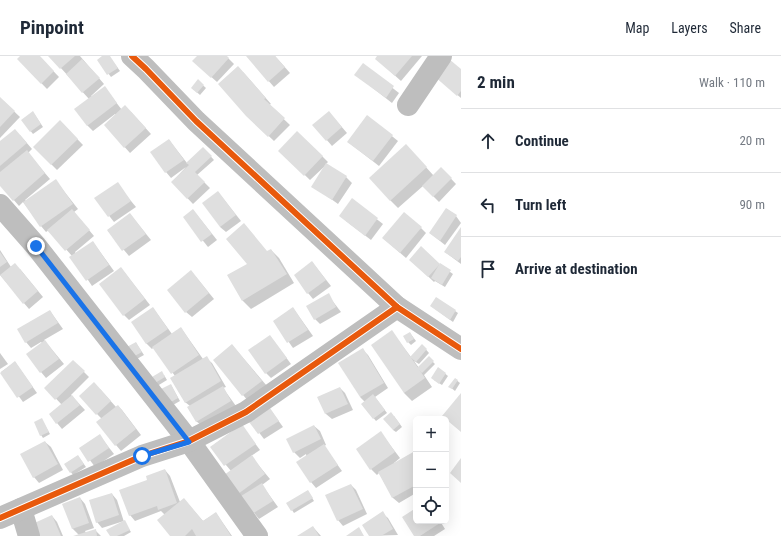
<!DOCTYPE html>
<meta charset="utf-8">
<style>
:root{--surface:#fff;--page:#f6f6f7;--text:#1f2937;--muted:#747a83;--line:#e0e1e3}
body{margin:0;font-family:"Roboto Condensed",sans-serif;background:var(--page);color:var(--text)}
.controls{position:absolute;right:12px;bottom:12px;display:grid;overflow:hidden;border-radius:6px;box-shadow:0 4px 16px #0002}
.controls button{width:36px;height:36px;display:grid;place-items:center;padding:0;border:0;border-bottom:1px solid var(--line);background:var(--surface);color:var(--text);font:20px sans-serif}
.stop{position:absolute;width:12px;height:12px;margin:-9px;border:3px solid #1a73e8;border-radius:50%;background:#fff}
.stop.end{background:#1a73e8;border-color:#fff;box-shadow:0 1px 4px #0008}
.list{margin:0;padding:0;list-style:none}
h2{display:flex;justify-content:space-between;align-items:center;height:52px;margin:0;padding:0 16px;font-size:17px}
h2 small{font-size:13px;font-weight:400;color:var(--muted)}
.list li{display:grid;grid-template-columns:26px 1fr auto;gap:12px;align-items:center;box-sizing:border-box;height:64px;padding:0 16px;border-top:1px solid var(--line)}
.list b{display:block;font-size:15px;white-space:nowrap}
.list em{font-size:13px;font-style:normal;color:var(--muted)}
.icon{flex:none;width:22px;height:22px;fill:none;stroke:currentColor;stroke-width:2;stroke-linecap:round;stroke-linejoin:round}
.map{position:relative;flex:none;width:461px;height:480px;overflow:hidden}
header{display:flex;align-items:center;gap:24px;box-sizing:border-box;height:56px;padding:0 20px;background:var(--surface);border-bottom:1px solid var(--line)}
header strong{font-size:19px}
nav{display:flex;gap:22px;margin-inline-start:auto;font-size:14px}
main{display:flex}
aside{flex:1;background:var(--surface)}
.map>svg:first-child{display:block}
.shadow{fill:#0003}
.building{fill:#dfdfdf}
.lines{fill:none;stroke-linecap:round;stroke-linejoin:round}
.minor{stroke:#bebebe;stroke-width:22}
.cycleway-casing{stroke:#fff;stroke-width:8}
.cycleway{stroke:#e8590c;stroke-width:6}
.route{stroke:#1a73e8;stroke-width:5}
</style>
<header>
<strong>Pinpoint</strong>
<nav><a>Map</a><a>Layers</a><a>Share</a></nav>
</header>
<main>
<div class="map">
<svg width="461" height="480" viewBox="0 0 461 480">
<rect width="100%" height="100%" fill="#fff"/>
<g class="shadow">
<path d="M22,0h17l20,21 -12,12 -29,-30z"/>
<path d="M50,0h30l24,28 -13,12 1,1 13,-9 17,22 9,2 20,22 -21,19 -25,-28 11,-10 -1,-1 -22,17 -6,-6 2,-26z"/>
<path d="M103,0h6l11,15 -9,6 -13,-17z"/>
<path d="M198,0h28l8,8 -17,18 -18,-16z"/>
<path d="M247,0h28l15,17 -16,14z"/>
<path d="M378,0h44l-21,25 -19,-17z"/>
<path d="M363,9l36,28 -7,10 -36,-28z"/>
<path d="M461,15v27l-20,-17z"/>
<path d="M243,16l28,32 -2,1 21,20 -16,16 -21,-20z"/>
<path d="M198,25l8,7 -6,7 -8,-7z"/>
<path d="M0,42l20,19 -20,21z"/>
<path d="M35,59l8,12 -10,7 -11,-14z"/>
<path d="M367,60l31,25 -19,25 -31,-24z"/>
<path d="M334,62l13,15 -15,13 -18,-21z"/>
<path d="M60,65l23,24 -26,25 -23,-23z"/>
<path d="M20,79l12,14 -4,4 22,26 -25,21 1,1 30,-20 22,28 -4,3 20,24 -19,16 1,2 17,-12 21,29 -22,15 -20,-30 -23,-26 -3,2 -5,-6 -18,-24 -4,4 -19,-22v-42z"/>
<path d="M169,84l18,23 16,-15 11,12 -17,15 13,13 -17,16 -21,-22 14,-15 -15,11 -5,-6z"/>
<path d="M280,95l42,5 6,6 -2,2 20,13 6,6 -14,21 -25,-18 13,-21 -16,15z"/>
<path d="M414,98l20,22 7,-8 15,16 -17,18 -16,-16 -25,22 -8,-8z"/>
<path d="M117,128l19,23 -22,15 -18,-23z"/>
<path d="M218,136l23,29 -15,11 -6,-5z"/>
<path d="M352,144l31,24 -12,16 -25,-19z"/>
<path d="M447,153l9,7 5,7 -16,22 -15,-12z"/>
<path d="M193,154l24,30 -9,7 -24,-30z"/>
<path d="M130,158l21,26 -22,16 -21,-25z"/>
<path d="M421,172l5,5 -20,25 -23,-20z"/>
<path d="M461,173v35l-16,-12z"/>
<path d="M0,194l11,17 9,2 23,28 -14,12 -29,-34z"/>
<path d="M271,194l8,8 15,25 -43,26 -8,-8 -14,-25z"/>
<path d="M312,206l19,24 -18,13 -5,-6z"/>
<path d="M416,209h24l13,9 -8,13 -10,-6 -1,1z"/>
<path d="M121,212l29,37 -21,15 -5,-5z"/>
<path d="M196,221l18,22 -22,18 -6,-5z"/>
<path d="M328,239l13,17 -21,12 -5,-5z"/>
<path d="M436,242l22,15 -5,9 -22,-16z"/>
<path d="M153,252l19,26 9,-6 22,31 3,-1 6,5 14,24 -3,1 13,18 -34,20 -6,-5 -6,-15 -5,-4 -10,-26 -21,-29 -2,2 -6,-6z"/>
<path d="M293,252l20,28 -20,12 -19,-27z"/>
<path d="M50,255l13,18 -19,11 20,24 -18,14 -5,-6 1,-29 -1,-1 -10,6 -5,-6z"/>
<path d="M392,276l19,25 11,-12 7,8 -10,11 -5,-3 5,7 10,-10 6,6 -11,11 8,12 -20,14 -8,-8z"/>
<path d="M410,277l6,8 -5,4 -3,-3z"/>
<path d="M270,280l21,28 -20,14 -5,-5z"/>
<path d="M136,287l8,12 -9,5z"/>
<path d="M232,289l35,41 -19,15 -34,-41z"/>
<path d="M362,293l6,6 20,33 -13,9 12,16 -11,8 -14,-17 3,-2 -5,-5z"/>
<path d="M0,297l8,11 -8,5z"/>
<path d="M73,305l16,16 -18,18 14,15 -23,19 -5,-6 5,-18 -16,-17z"/>
<path d="M15,306l22,31 -14,9 -22,-30z"/>
<path d="M438,312l10,8 -6,9 -8,-5z"/>
<path d="M164,319l3,5 -13,8 -3,-2z"/>
<path d="M455,323l5,4 -5,8 -5,-4z"/>
<path d="M171,329l9,16 -14,8z"/>
<path d="M340,332l5,5 8,17 -21,9 -6,-5 -8,-16z"/>
<path d="M100,333l16,18 2,-1 4,4 19,25 -20,16 -5,-6 -14,-26 -5,-5z"/>
<path d="M270,353l13,18 -19,12 -13,-17z"/>
<path d="M394,360l8,11 -6,5 -3,-2z"/>
<path d="M42,364l8,14 -7,4 -2,-3z"/>
<path d="M241,369l19,25 -9,6 19,23 -8,6 16,22 -19,12 -21,-26 -7,-22 -20,-24z"/>
<path d="M314,370l6,5 6,14 -2,1 18,25 -26,17 -5,-6 -5,-28 -6,4 -6,-6z"/>
<path d="M381,377l19,25 -6,5v1l21,-11 1,1v39l-17,10 -6,-5 -14,-25 -2,2 -6,-6 -14,-20z"/>
<path d="M100,380l14,18 -19,13 -14,-19z"/>
<path d="M45,386l6,5 12,23 -24,13 -5,-6z"/>
<path d="M78,400l8,11 -13,8 -8,-11z"/>
<path d="M165,414l5,6 10,26 9,3 14,16 13,-8 16,23h-61l-6,-21 -4,-4 -26,10 -5,-6 19,-35z"/>
<path d="M351,429l5,5 11,24 -24,12 -5,-6z"/>
<path d="M308,435l6,10 -20,12 -2,-3z"/>
<path d="M112,438l5,6 7,22 7,10 -7,4h-13l13,-15 -22,7 -5,-6z"/>
<path d="M80,442l5,6 9,24 -9,3 1,2 9,-3 6,6h-25l3,-1 -7,-7z"/>
<path d="M416,453v12h24l5,8 -11,7h-19z"/>
<path d="M382,457l6,5 10,17 -28,1z"/>
<path d="M52,460l5,6 6,14h-27z"/>
<path d="M313,471l8,9h-23z"/>
</g>
<g class="building">
<path d="M20,0h20l14,15 -13,13 -24,-25z"/>
<path d="M48,0h27l-15,13z"/>
<path d="M102,0h8l8,12 -11,7 -10,-15z"/>
<path d="M197,0h30l2,2 -18,20 -19,-17z"/>
<path d="M246,0h29l10,11 -17,15z"/>
<path d="M377,0h35l-17,20 -20,-17z"/>
<path d="M82,3l18,19 -18,15 -16,-19z"/>
<path d="M449,3l12,10v22l-4,5 -23,-20z"/>
<path d="M363,7l31,23 -8,12 -32,-23z"/>
<path d="M238,10l28,32 -2,1 21,19 -17,19 -22,-21 -28,-32z"/>
<path d="M198,23l6,6 -7,8 -6,-5z"/>
<path d="M105,30l12,17 -30,23 -13,-17z"/>
<path d="M0,41l15,14 -15,16z"/>
<path d="M125,49l21,23 -22,20 -20,-23z"/>
<path d="M33,55l8,13 -11,8 -9,-12z"/>
<path d="M329,55l13,16 -16,14 -14,-16z"/>
<path d="M367,59l26,20 -20,26 -26,-19z"/>
<path d="M60,64l18,19 -27,26 -18,-18z"/>
<path d="M15,73l12,14 -27,23v-25z"/>
<path d="M297,75l26,25 -19,20 -26,-25z"/>
<path d="M169,83l15,21 -19,13 -15,-21z"/>
<path d="M406,88l21,23 -37,34 -21,-23z"/>
<path d="M203,91l9,9 -17,16 10,10 -18,17 -16,-17 18,-17 -3,-2z"/>
<path d="M27,94l18,23 -32,28 -13,-15v-14z"/>
<path d="M326,107l21,13 -15,24 -21,-13z"/>
<path d="M441,111l11,11 -19,19 -11,-11z"/>
<path d="M56,123l17,25 -33,23 -17,-25z"/>
<path d="M118,126l13,19 -23,16 -14,-19z"/>
<path d="M218,135l18,24 -16,12 -18,-24z"/>
<path d="M352,142l26,20 -13,18 -26,-20z"/>
<path d="M446,152l11,7 -17,26 -11,-8z"/>
<path d="M72,153l18,21 -25,21 -18,-21z"/>
<path d="M193,153l19,25 -11,8 -18,-25z"/>
<path d="M404,156l18,15 -22,26 -18,-15z"/>
<path d="M130,157l16,21 -24,17 -15,-21z"/>
<path d="M244,167l23,28 4,-2 16,25 -45,27 -15,-26 20,-11 -21,-25z"/>
<path d="M461,171v30l-3,4 -14,-9z"/>
<path d="M93,185l16,24 -23,16 -17,-24z"/>
<path d="M421,190l19,18 -12,13 -19,-17z"/>
<path d="M0,196l7,10 -7,5z"/>
<path d="M312,205l14,19 -19,14 -13,-19z"/>
<path d="M15,207l23,28 -15,13 -23,-29z"/>
<path d="M440,207l11,7 -9,15 -11,-7z"/>
<path d="M121,211l24,32 -22,17 -24,-32z"/>
<path d="M191,214l18,23 -24,20 -18,-23z"/>
<path d="M329,237l7,14 -22,13 -8,-14z"/>
<path d="M436,241l20,13 -6,10 -20,-14z"/>
<path d="M153,251l15,22 -22,15 -15,-22z"/>
<path d="M293,251l15,23 -21,13 -14,-22z"/>
<path d="M50,254l8,13 -33,20 -8,-14z"/>
<path d="M181,271l18,28 -28,19 -19,-27z"/>
<path d="M392,274l33,48 -21,15 -33,-48z"/>
<path d="M410,276l4,7 -7,4 -4,-7z"/>
<path d="M270,279l17,23 -22,16 -17,-24z"/>
<path d="M45,284l14,19 -19,14 -14,-19z"/>
<path d="M136,286l6,10 -11,6 -6,-10z"/>
<path d="M232,288l30,37 -20,15 -29,-36z"/>
<path d="M422,288l5,5 -11,13 -6,-5z"/>
<path d="M363,292l21,35 -24,14 -22,-34z"/>
<path d="M207,300l14,25 -36,22 -15,-25z"/>
<path d="M429,300l5,5 -12,12 -5,-5z"/>
<path d="M73,304l12,11 -30,29 -11,-12z"/>
<path d="M15,305l18,26 -16,11 -17,-25z"/>
<path d="M438,311l8,6 -7,11 -8,-6z"/>
<path d="M162,315l3,6 -15,9 -3,-6z"/>
<path d="M455,322l3,2 -6,9 -4,-2z"/>
<path d="M94,326l17,19 -15,14 -17,-19z"/>
<path d="M171,328l7,14 -16,9 -7,-15z"/>
<path d="M223,330l8,15 -35,21 -9,-15z"/>
<path d="M340,331l8,17 -23,10 -8,-17z"/>
<path d="M461,337v39l-19,-16z"/>
<path d="M373,338l12,16 -12,9 -12,-15z"/>
<path d="M72,339l8,10 -24,19 -7,-10z"/>
<path d="M118,349l18,24 -21,17 -19,-24z"/>
<path d="M270,352l9,13 -21,13 -9,-12z"/>
<path d="M391,356l9,12 -7,6 -10,-11z"/>
<path d="M42,362l7,14 -9,4 -6,-14z"/>
<path d="M242,368l14,20 -32,22 -14,-19z"/>
<path d="M314,369l7,14 -28,14 -7,-14z"/>
<path d="M381,375l14,21 -25,18 -14,-21z"/>
<path d="M100,378l9,14 -21,14 -9,-14z"/>
<path d="M45,385l13,23 -25,14 -13,-24z"/>
<path d="M324,388l14,21 -28,18 -14,-21z"/>
<path d="M415,395l1,34 -24,13 -14,-26z"/>
<path d="M78,399l6,9 -14,9 -6,-9z"/>
<path d="M252,399l13,19 -27,20 -14,-19z"/>
<path d="M461,402v25l-11,-10z"/>
<path d="M165,413l12,34 -19,7 -1,-4 -28,10 -10,-26 28,-10 -1,-4z"/>
<path d="M262,427l11,18 -21,13 -11,-18z"/>
<path d="M351,428l12,25 -26,12 -12,-26z"/>
<path d="M308,434l5,8 -22,13 -5,-8z"/>
<path d="M112,437l7,22 -23,8 -7,-23z"/>
<path d="M80,441l9,26 -17,6 -10,-25z"/>
<path d="M184,442l19,23 13,-9 15,24h-35l-4,-7 -7,7h-15l-13,-16z"/>
<path d="M416,452v13h23l1,2 -20,13h-6l-12,-19z"/>
<path d="M383,455l10,18 -12,7h-12l-7,-11z"/>
<path d="M52,459l9,21h-26l-5,-11z"/>
<path d="M125,464l5,10 -13,6h-7l-4,-6z"/>
<path d="M313,470l6,10h-22z"/>
<path d="M359,471l5,9h-18z"/>
<path d="M96,473l1,7h-24z"/>
</g>
<g class="lines">
<g class="minor">
<path d="M132,0l14,13 50,52 201,186 64,42"/>
<path d="M408,49l33,-49"/>
<path d="M0,149l36,41 153,195 68,95"/>
<path d="M21,453l8,27"/>
<path d="M0,462l142,-62 47,-15 57,-29 151,-105"/>
</g>
<g class="cycleway-casing">
<g id="cycleway">
<path d="M132,0l14,13 50,52 201,186 64,42"/>
<path d="M0,462l142,-62 47,-15 57,-29 151,-105"/>
</g>
</g>
<use href="#cycleway" class="cycleway"/>
</g>
<g class="lines">
<path class="route" d="M36,190l153,196 -47,14"/>
</g>
</svg>
<div class="controls">
<button>+</button>
<button>−</button>
<button><svg class="icon" aria-label="locate" viewBox="0 0 24 24"><circle cx="12" cy="12" r="6"/><path d="M12 2v4M12 18v4M2 12h4M18 12h4"/></svg></button>
</div>
<div class="stop" style="left:142px;top:400px"></div>
<div class="stop end" style="left:36px;top:190px"></div>
</div>
<aside>
<h2>2 min<small>Walk · 110 m</small></h2>
<ul class="list">
<li><svg class="icon" aria-label="ahead" viewBox="0 0 24 24"><path d="M12 20V5M6 11l6-6 6 6"/></svg><div><b>Continue</b></div><em>20 m</em></li>
<li><svg class="icon" aria-label="left" viewBox="0 0 24 24"><path d="M17 20v-9H6M10 6l-5 5 5 5"/></svg><div><b>Turn left</b></div><em>90 m</em></li>
<li><svg class="icon" aria-label="arrive" viewBox="0 0 24 24"><path d="M6 21V4h12l-3 4 3 4H6"/></svg><div><b>Arrive at destination</b></div></li>
</ul>
</aside>
</main>
